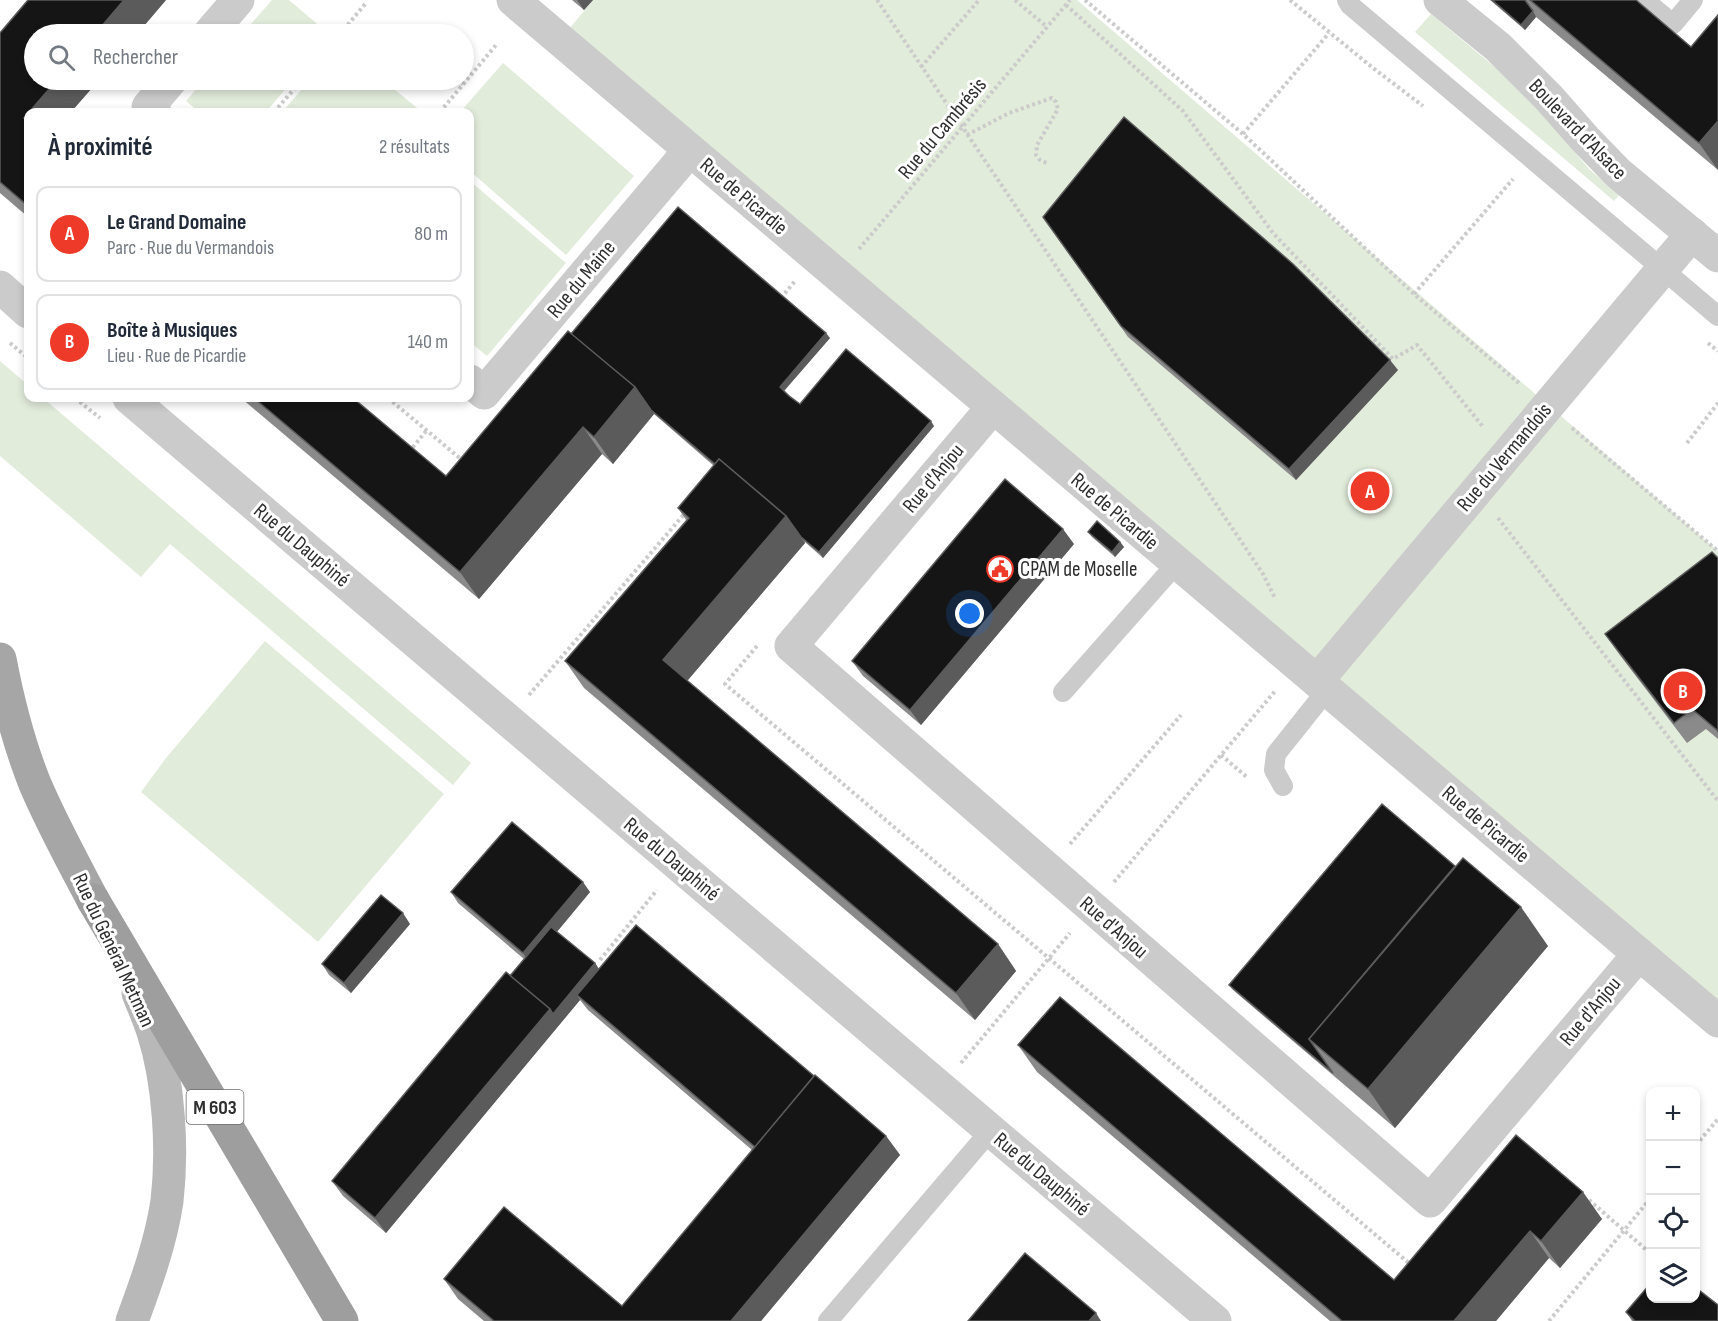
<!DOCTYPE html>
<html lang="fr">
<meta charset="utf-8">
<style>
:root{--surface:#fff;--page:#f2f2f3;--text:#1f2937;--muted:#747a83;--line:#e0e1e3;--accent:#ee3a28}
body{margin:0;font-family:"Sofia Sans Condensed",sans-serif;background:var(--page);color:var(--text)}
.controls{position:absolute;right:18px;bottom:18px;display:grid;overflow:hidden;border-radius:12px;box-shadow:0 3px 9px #0003}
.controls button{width:54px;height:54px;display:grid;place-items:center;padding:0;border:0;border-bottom:2px solid var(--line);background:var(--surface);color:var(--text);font:30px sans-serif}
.you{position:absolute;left:970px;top:614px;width:21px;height:21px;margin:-15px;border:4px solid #fff;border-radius:50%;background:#1a73e8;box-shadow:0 0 0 9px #1a73e833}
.badge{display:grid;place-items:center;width:39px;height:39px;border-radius:50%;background:var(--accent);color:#fff;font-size:20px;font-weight:700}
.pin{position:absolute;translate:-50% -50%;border:3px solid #fff;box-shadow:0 2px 6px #0006}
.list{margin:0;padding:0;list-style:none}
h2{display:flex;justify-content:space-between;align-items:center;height:78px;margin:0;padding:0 24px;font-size:26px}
h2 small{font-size:20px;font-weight:400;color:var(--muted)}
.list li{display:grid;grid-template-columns:39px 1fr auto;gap:18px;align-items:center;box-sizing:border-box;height:96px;margin:0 12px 12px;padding:0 12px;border:2px solid var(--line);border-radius:12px}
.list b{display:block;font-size:22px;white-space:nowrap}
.list p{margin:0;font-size:20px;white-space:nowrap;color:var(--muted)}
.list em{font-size:20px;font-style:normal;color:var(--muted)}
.icon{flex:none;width:33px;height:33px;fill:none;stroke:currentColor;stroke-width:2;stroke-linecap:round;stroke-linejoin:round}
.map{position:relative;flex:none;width:1718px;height:1321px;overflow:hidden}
.search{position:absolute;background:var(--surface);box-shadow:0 3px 9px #0003;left:24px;top:24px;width:450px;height:66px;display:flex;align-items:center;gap:15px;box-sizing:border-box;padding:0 21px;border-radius:33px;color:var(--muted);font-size:22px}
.panel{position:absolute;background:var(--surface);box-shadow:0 3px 9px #0003;left:24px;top:108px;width:450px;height:294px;border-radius:12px}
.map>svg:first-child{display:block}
.green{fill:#e2ecdb}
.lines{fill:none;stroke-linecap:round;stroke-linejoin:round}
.path{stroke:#cbcbcb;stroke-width:4;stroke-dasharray:3 3;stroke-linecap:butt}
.service{stroke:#cbcbcb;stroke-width:20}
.minor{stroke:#cbcbcb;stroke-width:33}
.tertiary{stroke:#cbcbcb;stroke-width:33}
.secondary{stroke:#b8b8b8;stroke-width:33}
.primary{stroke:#a6a6a6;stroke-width:33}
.trunk{stroke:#9e9e9e;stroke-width:33}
.wall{fill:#8a8a8a}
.shaded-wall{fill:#5b5b5b}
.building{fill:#151515;stroke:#5b5b5b;stroke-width:1.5}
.labels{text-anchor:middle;stroke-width:6;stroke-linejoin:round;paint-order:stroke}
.shield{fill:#fff;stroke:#6d6d6d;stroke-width:1.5}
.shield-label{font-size:20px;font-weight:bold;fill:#2e2e2e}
.street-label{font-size:21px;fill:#2e2e2e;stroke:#fff}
.poi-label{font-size:21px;fill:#2e2e2e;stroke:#fff;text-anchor:start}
</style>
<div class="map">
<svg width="1718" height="1321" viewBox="0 0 1718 1321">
<rect width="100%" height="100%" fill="#fff"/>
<g class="green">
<path d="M272,0h17l40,34h-87z"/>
<path d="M593,0h484l641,551v470l-1158,-981z"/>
<path d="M1431,14l65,54 49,49 44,52 30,26 -5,6 -199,-169z"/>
<path d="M503,63l131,113 -68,79 -96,-84v-59h-10z"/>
<path d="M204,80h89l-27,32h-67l-13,-11z"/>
<path d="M310,80h73l39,32h-140z"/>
<path d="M470,181l96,82 -79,93 -17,-14z"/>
<path d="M0,361l28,24v13h15l428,365 -18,22 -283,-241 -29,33 -141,-121z"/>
<path d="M265,641l179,153 -126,148 -177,-150 25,-34z"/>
</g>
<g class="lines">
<g class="path">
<path d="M877,0l386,574 12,24"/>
<path d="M1015,0l32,27"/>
<path d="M1085,0l158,134 171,160 106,90"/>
<path d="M1290,0l83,68 50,38"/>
<path d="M1066,5l117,106 90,122 120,126 24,-14 67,83"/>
<path d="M340,34l26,-31"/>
<path d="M921,67l58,-67"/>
<path d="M457,80l6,4"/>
<path d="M274,112l28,-32"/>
<path d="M440,112l56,-67"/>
<path d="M1243,134l86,-101"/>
<path d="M967,135l42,-22 43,-15 4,4 2,7 -21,36 -1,10 4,5 9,4"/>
<path d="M859,249l211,-249"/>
<path d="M1414,294l99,-115"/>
<path d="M781,298l14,-17"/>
<path d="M10,343l18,15"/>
<path d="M1708,343l10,8"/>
<path d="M75,398l25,20"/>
<path d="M388,398l74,62"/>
<path d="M1572,428l146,123"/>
<path d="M1687,443l31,-40"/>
<path d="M409,452l18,-22"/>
<path d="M1498,518l220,283"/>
<path d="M757,646l-32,38 685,580 1,-1"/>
<path d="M529,695l157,-183"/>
<path d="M1221,755l27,23"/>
<path d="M1070,844l111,-129"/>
<path d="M1114,882l162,-192"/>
<path d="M600,960l57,-70"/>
<path d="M961,1063l109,-130"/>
<path d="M1696,1145l22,-26"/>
<path d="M1589,1200l61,53"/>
<path d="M1549,1321l101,-122"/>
</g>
<g class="service">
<path d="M1347,0l3,5 368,311"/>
<path d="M1644,0l29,24 20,-24"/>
<path d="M1063,692l114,-129"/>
<path d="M1283,786l-9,-16 2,-16 51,-64"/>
<path d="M828,1321l163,-191"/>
</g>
<g class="minor">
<path d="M513,0l1205,1021"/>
<path d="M209,34l29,-34"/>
<path d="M155,112l-7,-5 23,-27"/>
<path d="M0,287l28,25"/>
<path d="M470,381l14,12 206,-243"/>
<path d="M129,398l1086,923"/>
<path d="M993,407l-202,239 639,555 209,-247"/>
<path d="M1317,681l375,-447"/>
</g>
<path class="tertiary" d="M1440,0l58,47 51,51 36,41 33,34 100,83"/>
<path class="secondary" d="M132,1321c14,-38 29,-79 35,-120 6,-52 2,-119 -14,-169 -4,-13 -10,-26 -15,-39"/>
<path class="primary" d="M0,659c8,42 19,85 35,125 17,40 38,78 58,116"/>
<path class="trunk" d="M93,900l249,421"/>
</g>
<g class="wall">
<path d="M166,0l-29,34h-103v46h65l-28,32h-43v105l-28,-24v-160z"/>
<path d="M572,0h21l-9,10z"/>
<path d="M1490,0h146l82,170 -182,-153 -11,13z"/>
<path d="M1043,217l355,153 -102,110 -168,-143z"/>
<path d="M571,334l259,4 -46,53 16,13 134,22 -111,132 -18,-16v1l-118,138 311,263 18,27 -41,49 -391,-332 -19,-27 121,-141 -8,-12 36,-42 -60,-52 -41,50 -11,-10 -123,145 -238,-201h112l93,78z"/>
<path d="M1088,532l32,10 4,5 -9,10 -23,-20z"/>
<path d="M1074,544l-153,181 -58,-49 -11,-15z"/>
<path d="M1718,558v181l-12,-10 -19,14 -68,-89 -14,-20z"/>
<path d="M451,892h139l-33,40 38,31 4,6 215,107 72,60 14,19 -139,166h-277l-26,-22 -14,-20 178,27 130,-156 -164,-140 -8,-10 -194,233 -43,-37 -11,-15 192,-222 -66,-56z"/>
<path d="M410,924l-59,69 -22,-18 -7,-11z"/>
<path d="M1548,946l-153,182 -162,-138 -4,-5z"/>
<path d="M1018,1045l376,235 122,-145 86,84 -42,49 -11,-10 -53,63h-166l-293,-249z"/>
<path d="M1626,1312l92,9h-86z"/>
</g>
<g class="shaded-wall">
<path d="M124,0h42l-29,34h-42z"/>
<path d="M577,0h16l-9,10z"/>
<path d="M1533,11l3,6 -11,13 -4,-5z"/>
<path d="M57,80h42l-28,32h-42z"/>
<path d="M28,113v11l-4,-6z"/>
<path d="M1718,121v49l-19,-27z"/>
<path d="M826,333l4,5 -47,54 -3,-5z"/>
<path d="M1390,360l8,10 -102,110 -7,-11z"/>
<path d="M635,387l19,27 -41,50 -19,-27z"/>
<path d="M931,421l3,5 -111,132 -4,-6z"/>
<path d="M583,427l19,27 -123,145 -19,-27z"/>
<path d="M786,516l19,27 -123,144 -19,-27z"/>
<path d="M1063,529l11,15 -153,181 -11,-15z"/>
<path d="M1120,542l4,5 -9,10 -3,-5z"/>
<path d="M583,882l7,10 -60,72 -7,-11z"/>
<path d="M1521,907l27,39 -153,182 -27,-39z"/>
<path d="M403,913l7,11 -59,69 -7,-10z"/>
<path d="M998,944l18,27 -41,49 -19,-27z"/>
<path d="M595,963l7,11 -25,21 3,5 -194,233 -11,-15 175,-209z"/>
<path d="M886,1136l14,19 -139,166h-30z"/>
<path d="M1583,1192l19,27 -42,49 -19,-27z"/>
<path d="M1530,1231l19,27 -53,63h-42z"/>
<path d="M1096,1313l5,8h-12z"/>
</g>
<g class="building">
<path d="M28,0h96l-29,34h-61v46h23l-33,38 4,4v84l-28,-24v-149z"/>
<path d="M1492,0h33l8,11 -12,14z"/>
<path d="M1530,0h106l55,47 27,-32v106l-19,22z"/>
<path d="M1124,117l169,147 97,96 -101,109 -168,-143 -78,-109z"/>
<path d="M678,207l148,126 -46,54 9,9 11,8 46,-55 85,72 -112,131 -18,-15 -15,-21 -67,-57 -4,5 -64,-54 -16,-23 -64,-53z"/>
<path d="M568,331l67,56 -41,50 -11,-10 -123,145 -206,-174h99l93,78z"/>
<path d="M719,459l67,57 -123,144 335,284 -42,49 -391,-332 124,-143 -11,-10z"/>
<path d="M1005,479l58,50 -153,181 -58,-49z"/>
<path d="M1097,521l23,21 -8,10 -24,-20z"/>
<path d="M1712,552l6,6v173l-26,-22 -18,14 -69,-89z"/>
<path d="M1382,804l73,62 -146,173 24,34 -104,-88z"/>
<path d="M512,822l71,60 -60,71 -72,-61z"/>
<path d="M1463,858l58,49 -153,182 -59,-50z"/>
<path d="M381,895l22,18 -59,70 -22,-19z"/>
<path d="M636,925l178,151 -59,71 -178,-152z"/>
<path d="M551,927l44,36 -42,51 -3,-5 -40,-33z"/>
<path d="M506,972l44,37 -175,209 -43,-37z"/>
<path d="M1060,997l334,283 122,-145 67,57 -42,49 -11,-10 -76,90h-112l-324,-276z"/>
<path d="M815,1075l71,61 -155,185h-237l-50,-42 60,-72 118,99z"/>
<path d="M1025,1253l71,60 -7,8h-121z"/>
<path d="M1650,1284v15h45v-12l23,18v16h-83l-9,-9z"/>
</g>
<defs>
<g id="civic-ring" transform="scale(1.35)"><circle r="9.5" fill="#fff" stroke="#ee3a28" stroke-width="1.5"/><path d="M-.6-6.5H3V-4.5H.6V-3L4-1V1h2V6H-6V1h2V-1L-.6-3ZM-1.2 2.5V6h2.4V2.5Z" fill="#ee3a28"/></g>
</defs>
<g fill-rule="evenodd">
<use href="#civic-ring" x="1000" y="569"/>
</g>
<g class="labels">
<rect class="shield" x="186.5" y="1090" width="57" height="34" rx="4.5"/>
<g class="shield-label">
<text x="215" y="1114">M 603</text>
</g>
<g class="street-label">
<text transform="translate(942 128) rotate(-50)" y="7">Rue du Cambrésis</text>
<text transform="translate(1578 129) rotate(46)" y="7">Boulevard d'Alsace</text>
<text transform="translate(744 196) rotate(40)" y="7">Rue de Picardie</text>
<text transform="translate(581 279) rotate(-50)" y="7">Rue du Maine</text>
<text transform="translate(1504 457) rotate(-50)" y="7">Rue du Vermandois</text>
<text transform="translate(933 478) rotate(-50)" y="7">Rue d'Anjou</text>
<text transform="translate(1115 511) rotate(40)" y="7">Rue de Picardie</text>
<text transform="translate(302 545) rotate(40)" y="7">Rue du Dauphiné</text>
<text transform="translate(1486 824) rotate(40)" y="7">Rue de Picardie</text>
<text transform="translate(672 859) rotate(40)" y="7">Rue du Dauphiné</text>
<text transform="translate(1114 927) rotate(41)" y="7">Rue d'Anjou</text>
<text transform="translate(114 950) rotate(65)" y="7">Rue du Général Metman</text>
<text transform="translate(1590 1011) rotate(-50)" y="7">Rue d'Anjou</text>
<text transform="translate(1042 1174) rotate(40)" y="7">Rue du Dauphiné</text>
</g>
<g class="poi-label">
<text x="1020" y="576">CPAM de Moselle</text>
</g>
</g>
</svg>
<div class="controls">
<button>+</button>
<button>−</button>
<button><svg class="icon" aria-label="locate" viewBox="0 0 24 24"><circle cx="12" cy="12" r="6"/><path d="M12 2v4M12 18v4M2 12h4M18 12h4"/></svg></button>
<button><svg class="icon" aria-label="layers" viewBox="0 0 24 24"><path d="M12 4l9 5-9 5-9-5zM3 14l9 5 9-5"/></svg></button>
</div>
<div class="you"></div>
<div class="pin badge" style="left:1370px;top:491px">A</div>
<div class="pin badge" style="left:1683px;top:691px">B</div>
<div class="search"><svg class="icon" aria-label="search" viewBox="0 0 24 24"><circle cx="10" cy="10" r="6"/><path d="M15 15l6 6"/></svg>Rechercher</div>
<section class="panel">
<h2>À proximité<small>2 résultats</small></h2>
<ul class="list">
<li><span class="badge">A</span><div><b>Le Grand Domaine</b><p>Parc · Rue du Vermandois</p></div><em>80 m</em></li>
<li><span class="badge">B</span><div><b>Boîte à Musiques</b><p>Lieu · Rue de Picardie</p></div><em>140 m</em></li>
</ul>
</section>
</div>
